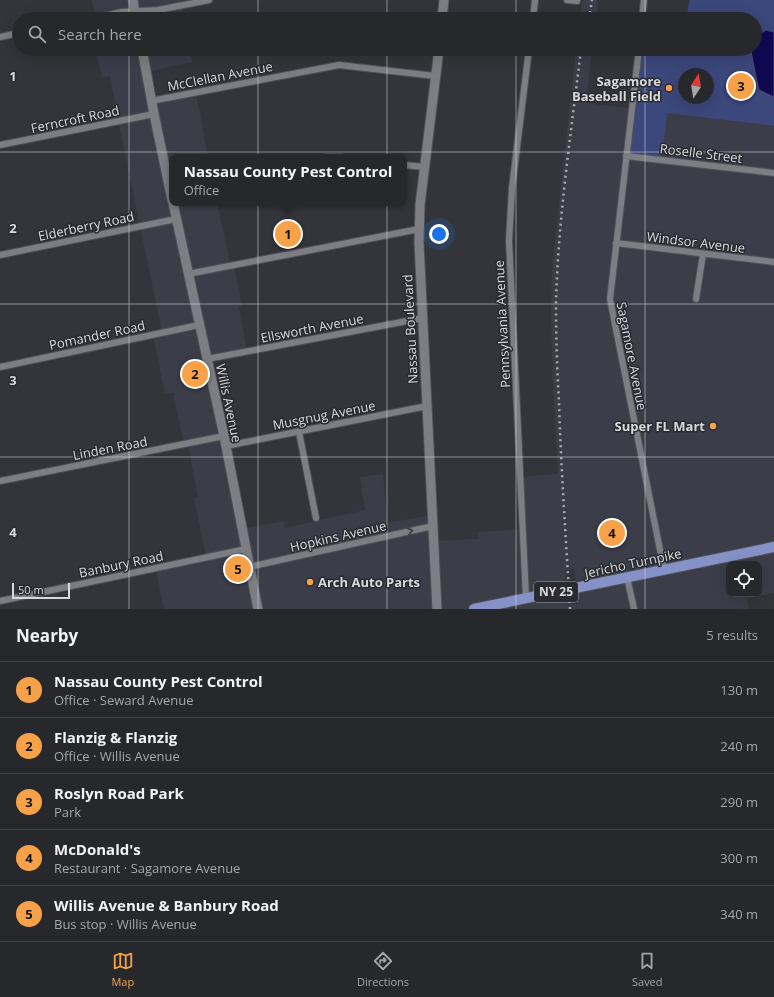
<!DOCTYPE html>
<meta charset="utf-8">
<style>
:root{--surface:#26282c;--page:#323438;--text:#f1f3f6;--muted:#a4a6a9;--line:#424448;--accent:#f7a149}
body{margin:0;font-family:"Open Sans",sans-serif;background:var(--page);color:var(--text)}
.controls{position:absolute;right:12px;bottom:12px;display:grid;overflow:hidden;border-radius:8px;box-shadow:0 4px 16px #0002}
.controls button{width:36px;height:36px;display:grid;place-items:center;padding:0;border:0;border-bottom:1px solid var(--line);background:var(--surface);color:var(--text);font:20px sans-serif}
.compass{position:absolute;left:678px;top:68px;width:36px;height:36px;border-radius:50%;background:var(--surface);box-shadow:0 4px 16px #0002;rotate:12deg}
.scale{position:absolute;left:12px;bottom:10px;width:58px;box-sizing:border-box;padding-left:4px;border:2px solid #d9d9dd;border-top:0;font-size:11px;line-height:14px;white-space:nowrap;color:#d9d9dd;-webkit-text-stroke:3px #292b30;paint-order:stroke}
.you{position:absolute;left:439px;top:234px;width:14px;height:14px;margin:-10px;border:3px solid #fff;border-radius:50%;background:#1a73e8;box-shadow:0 0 0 6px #1a73e833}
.badge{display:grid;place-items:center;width:26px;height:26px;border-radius:50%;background:var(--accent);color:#111;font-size:13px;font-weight:700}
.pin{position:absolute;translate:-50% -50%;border:2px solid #fff;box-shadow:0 1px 4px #0006}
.popup{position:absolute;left:169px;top:154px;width:238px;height:52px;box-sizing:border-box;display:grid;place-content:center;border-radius:8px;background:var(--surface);filter:drop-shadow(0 1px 3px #0005);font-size:13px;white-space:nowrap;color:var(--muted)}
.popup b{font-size:15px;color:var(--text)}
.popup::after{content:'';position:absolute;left:50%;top:100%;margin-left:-8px;border:8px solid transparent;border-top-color:var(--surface)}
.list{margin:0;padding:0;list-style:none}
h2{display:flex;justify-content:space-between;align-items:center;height:52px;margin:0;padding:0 16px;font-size:17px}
h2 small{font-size:13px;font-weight:400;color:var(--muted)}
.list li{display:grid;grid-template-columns:26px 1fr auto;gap:12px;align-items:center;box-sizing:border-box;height:56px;padding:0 16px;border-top:1px solid var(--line)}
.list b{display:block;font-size:15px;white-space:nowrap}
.list p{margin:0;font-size:13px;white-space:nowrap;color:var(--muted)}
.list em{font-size:13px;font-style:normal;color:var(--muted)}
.icon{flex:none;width:22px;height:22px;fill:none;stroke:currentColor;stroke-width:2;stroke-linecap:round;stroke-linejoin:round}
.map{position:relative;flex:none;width:774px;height:609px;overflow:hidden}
.search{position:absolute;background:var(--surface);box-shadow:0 4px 16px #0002;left:12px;right:12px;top:12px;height:44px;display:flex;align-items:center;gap:10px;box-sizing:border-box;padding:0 14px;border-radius:22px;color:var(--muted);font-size:15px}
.sheet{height:332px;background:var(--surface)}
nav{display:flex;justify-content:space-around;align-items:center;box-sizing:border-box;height:56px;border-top:1px solid var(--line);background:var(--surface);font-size:11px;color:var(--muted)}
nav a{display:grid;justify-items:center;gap:2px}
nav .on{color:var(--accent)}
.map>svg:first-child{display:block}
.built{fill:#3b3e49;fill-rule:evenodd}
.green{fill:#3c477b;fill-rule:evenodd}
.water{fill:#0f0952;stroke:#4c477c}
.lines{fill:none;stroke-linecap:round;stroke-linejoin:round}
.street-casing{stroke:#505156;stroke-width:8}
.secondary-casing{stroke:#505156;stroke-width:11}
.primary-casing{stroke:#505156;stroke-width:12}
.street{stroke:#7c7e84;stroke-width:6}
.secondary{stroke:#7c7e84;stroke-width:9}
.primary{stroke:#8692c7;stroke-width:10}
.rail{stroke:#aeaeb2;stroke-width:2.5;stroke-dasharray:2 4;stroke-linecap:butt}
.oneway{stroke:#3a3c41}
.grid{fill:none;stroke:#d9d9dd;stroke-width:1;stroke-opacity:0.55}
.poi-dot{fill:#f7a149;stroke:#292b30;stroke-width:1.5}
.labels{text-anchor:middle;stroke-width:3;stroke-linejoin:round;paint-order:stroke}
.shield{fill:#292b30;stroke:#a4a5a9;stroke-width:1}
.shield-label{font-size:12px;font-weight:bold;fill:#d9d9dd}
.street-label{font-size:13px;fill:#d9d9dd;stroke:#292b30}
.poi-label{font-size:13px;font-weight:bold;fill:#d9d9dd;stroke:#292b30;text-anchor:end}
.grid-label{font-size:13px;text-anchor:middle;font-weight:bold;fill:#d9d9dd;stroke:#292b30;stroke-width:3;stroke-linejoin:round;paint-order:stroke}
</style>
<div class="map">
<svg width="774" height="609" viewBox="0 0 774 609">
<rect width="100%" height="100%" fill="#33353a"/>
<g class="built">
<path d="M92,0h89l3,19h-94l6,-1z"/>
<path d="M582,0h16l-2,19h-17z"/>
<path d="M95,49h95l2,13 -46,10 5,28 45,-7 12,64h-36v46h45l14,63h3l8,40 -3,1 8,44 -40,8 35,170 41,-8 2,7 80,-18 -5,-33 23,-3 4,49 45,-8 2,26 44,-2v-7l45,-3 -3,-52 38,-3 -5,-83 -2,-72 1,-51 24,-219h16l-6,54 188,23v467l-27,5 2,11h-585l-9,-41 51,-11 -12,-59 4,-1 -10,-53h-4l-11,-51 -8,1 -12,-59 9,-3 -38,-183 -14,-73 -8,1zM729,564h30v30h-30zM575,569l2,35h-10l-2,-34z"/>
</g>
<path class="green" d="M690,0h84v126l-107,-13 -5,46 -34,-4 11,-106h116v-30h-68l1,-13zM684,74h24v24h-24z"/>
<path class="water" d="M766,30l8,2v65l-15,-7 -4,-18 -4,-21 1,-2h3v-12z"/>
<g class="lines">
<g class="street-casing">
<g id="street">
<path d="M567,0l10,1"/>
<path d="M90,19l32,-7 36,-2 51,-10"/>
<path d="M533,19l2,-19"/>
<path d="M642,19l2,-19"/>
<path d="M0,37l19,-4"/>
<path d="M639,49l-29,250 54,271"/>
<path d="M151,101l188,-36 96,11"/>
<path d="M0,145l154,-31"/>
<path d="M626,156l148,17"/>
<path d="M326,157h15"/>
<path d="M404,165l21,2"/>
<path d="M616,243l158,19"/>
<path d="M0,255l176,-36"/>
<path d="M188,274l231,-45"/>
<path d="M696,299l7,-45"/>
<path d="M207,359l216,-41"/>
<path d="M0,367l199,-42"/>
<path d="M299,432l17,86"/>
<path d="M226,446l201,-40"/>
<path d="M0,481l224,-45"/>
<path d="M249,567l184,-41"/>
<path d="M627,577l7,32"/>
<path d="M526,598l-17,-357 3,-53 17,-139"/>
<path d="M0,601l246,-52"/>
</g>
</g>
<g class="secondary-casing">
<g id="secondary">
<path d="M133,0l3,19"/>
<path d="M442,19l2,-19"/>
<path d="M142,49l12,65 18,86"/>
<path d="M173,203l51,233 34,173"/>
<path d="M437,609l-18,-366 1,-38 19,-156"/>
</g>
</g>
<g class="primary-casing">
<path id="primary" d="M474,609l300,-62"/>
</g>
<use href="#street" class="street"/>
<use href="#secondary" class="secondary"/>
<use href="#primary" class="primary"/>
<g class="rail">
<path d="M589,19l3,-19"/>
<path d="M570,609c-4,-69 -9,-139 -11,-208 -2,-32 -3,-64 -3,-97 2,-85 15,-170 25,-255"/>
</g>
</g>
<defs><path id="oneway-chevron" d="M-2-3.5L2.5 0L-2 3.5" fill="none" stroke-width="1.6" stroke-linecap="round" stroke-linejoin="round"/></defs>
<use class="oneway" href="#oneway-chevron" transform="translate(410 531) rotate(-13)"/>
<path class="grid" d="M129,0v19M258,0v19M387,0v19M516,0v19M645,0v19M129,49v560M258,49v560M387,49v560M516,49v560M645,49v560M0,152h774M0,304h774M0,457h774"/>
<g class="poi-dot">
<circle cx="669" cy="88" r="4"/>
<circle cx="713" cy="426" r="4"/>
<circle cx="310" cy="582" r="4"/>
</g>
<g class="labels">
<rect class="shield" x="534" y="582" width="44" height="20" rx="3"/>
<g class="shield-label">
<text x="556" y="596">NY 25</text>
</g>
<g class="street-label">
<text transform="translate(220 76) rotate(-11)" y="5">McClellan Avenue</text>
<text transform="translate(75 119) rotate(-12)" y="5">Ferncroft Road</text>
<text transform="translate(701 153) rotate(7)" y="5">Roselle Street</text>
<text transform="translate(86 226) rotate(-12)" y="5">Elderberry Road</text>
<text transform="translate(696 242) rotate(7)" y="5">Windsor Avenue</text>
<text transform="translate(502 324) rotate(-93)" y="5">Pennsylvania Avenue</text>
<text transform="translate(312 328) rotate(-11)" y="5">Ellsworth Avenue</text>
<text transform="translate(410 329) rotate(-93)" y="5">Nassau Boulevard</text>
<text transform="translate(97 335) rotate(-12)" y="5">Pomander Road</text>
<text transform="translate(632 356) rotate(79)" y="5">Sagamore Avenue</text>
<text transform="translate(229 403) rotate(78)" y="5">Willis Avenue</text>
<text transform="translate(324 415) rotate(-11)" y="5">Musgnug Avenue</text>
<text transform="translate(110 448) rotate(-11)" y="5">Linden Road</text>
<text transform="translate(338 536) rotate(-13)" y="5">Hopkins Avenue</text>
<text transform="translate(633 563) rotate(-12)" y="5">Jericho Turnpike</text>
<text transform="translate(121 564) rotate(-12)" y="5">Banbury Road</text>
</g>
<g class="poi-label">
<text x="661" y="86">Sagamore<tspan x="661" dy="15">Baseball Field</tspan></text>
<text x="705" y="431">Super FL Mart</text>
<text x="318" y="587" text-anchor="start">Arch Auto Parts</text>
</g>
</g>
<g class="grid-label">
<text x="13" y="81">1</text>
<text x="13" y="233">2</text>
<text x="13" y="385">3</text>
<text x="13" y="537">4</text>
</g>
</svg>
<div class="controls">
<button><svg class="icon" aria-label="locate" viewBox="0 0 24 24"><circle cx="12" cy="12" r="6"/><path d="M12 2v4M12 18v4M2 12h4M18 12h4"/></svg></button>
</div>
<svg class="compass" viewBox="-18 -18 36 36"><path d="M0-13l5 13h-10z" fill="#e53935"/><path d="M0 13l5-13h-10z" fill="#a4a6a9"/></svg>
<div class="scale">50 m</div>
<div class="you"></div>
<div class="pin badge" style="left:288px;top:234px">1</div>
<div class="popup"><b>Nassau County Pest Control</b>Office</div>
<div class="pin badge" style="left:195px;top:374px">2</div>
<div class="pin badge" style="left:741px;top:86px">3</div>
<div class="pin badge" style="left:612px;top:533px">4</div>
<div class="pin badge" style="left:238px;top:569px">5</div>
<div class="search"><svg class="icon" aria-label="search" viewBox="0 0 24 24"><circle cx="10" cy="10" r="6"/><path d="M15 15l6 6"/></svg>Search here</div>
</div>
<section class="sheet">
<h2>Nearby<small>5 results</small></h2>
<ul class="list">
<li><span class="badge">1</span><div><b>Nassau County Pest Control</b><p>Office · Seward Avenue</p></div><em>130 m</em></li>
<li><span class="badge">2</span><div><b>Flanzig &amp; Flanzig</b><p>Office · Willis Avenue</p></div><em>240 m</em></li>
<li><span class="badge">3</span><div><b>Roslyn Road Park</b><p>Park</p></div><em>290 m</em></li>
<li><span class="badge">4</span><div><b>McDonald's</b><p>Restaurant · Sagamore Avenue</p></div><em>300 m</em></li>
<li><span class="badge">5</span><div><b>Willis Avenue &amp; Banbury Road</b><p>Bus stop · Willis Avenue</p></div><em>340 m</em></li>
</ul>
</section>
<nav>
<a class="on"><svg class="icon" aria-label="map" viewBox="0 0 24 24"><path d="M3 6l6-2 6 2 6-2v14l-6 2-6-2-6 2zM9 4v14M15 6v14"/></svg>Map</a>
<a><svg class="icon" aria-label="directions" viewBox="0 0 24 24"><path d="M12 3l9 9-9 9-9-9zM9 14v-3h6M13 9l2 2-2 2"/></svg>Directions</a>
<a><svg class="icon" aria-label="saved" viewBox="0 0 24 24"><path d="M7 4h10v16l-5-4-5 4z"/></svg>Saved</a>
</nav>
